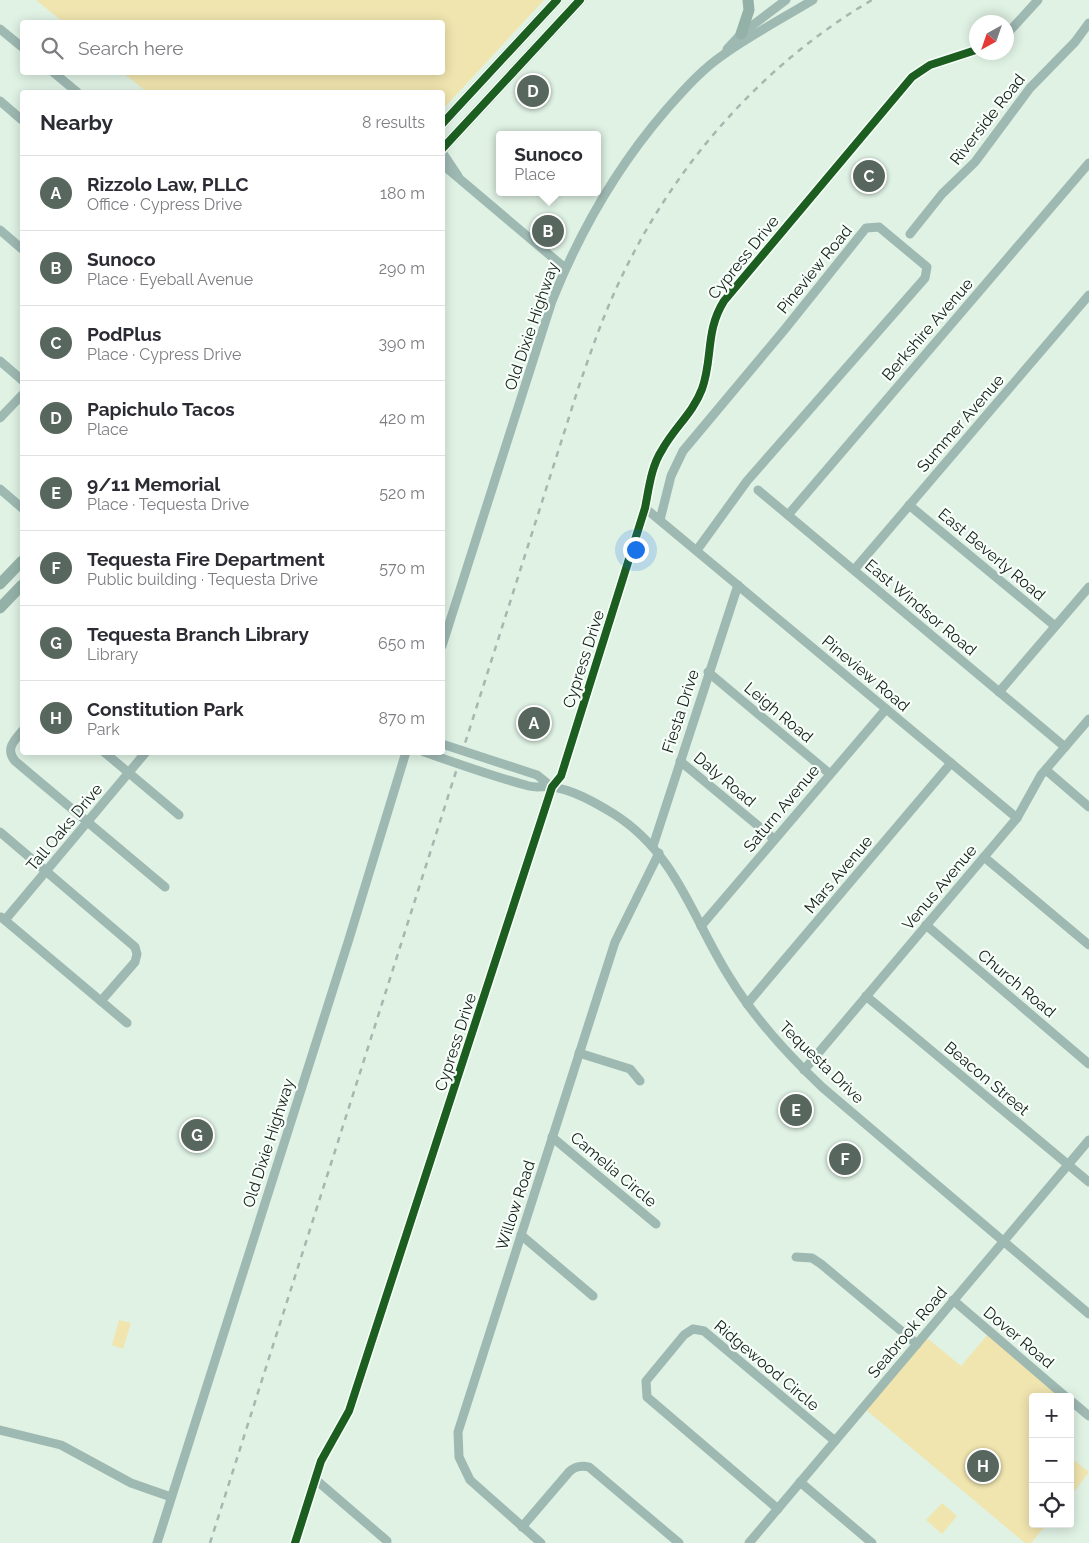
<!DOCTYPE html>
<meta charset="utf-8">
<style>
:root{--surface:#fff;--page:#f7f7f7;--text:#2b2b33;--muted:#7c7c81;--line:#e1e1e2;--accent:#58675d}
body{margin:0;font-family:Raleway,sans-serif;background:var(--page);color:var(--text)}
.controls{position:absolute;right:15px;bottom:15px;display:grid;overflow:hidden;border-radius:5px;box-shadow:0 2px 12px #0003}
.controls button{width:45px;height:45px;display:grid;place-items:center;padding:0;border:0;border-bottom:1px solid var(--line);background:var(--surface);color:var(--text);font:25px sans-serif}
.compass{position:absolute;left:969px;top:15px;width:45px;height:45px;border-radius:50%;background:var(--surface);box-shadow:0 2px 12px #0003;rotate:220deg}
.you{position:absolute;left:635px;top:549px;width:18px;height:18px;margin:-12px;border:4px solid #fff;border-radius:50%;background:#1a73e8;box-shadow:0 0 0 8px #1a73e833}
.badge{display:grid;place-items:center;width:32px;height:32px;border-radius:50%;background:var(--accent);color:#fff;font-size:16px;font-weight:700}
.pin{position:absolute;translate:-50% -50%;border:2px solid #fff;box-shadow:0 1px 5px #0006}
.popup{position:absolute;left:496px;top:131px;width:105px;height:65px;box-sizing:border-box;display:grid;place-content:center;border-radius:5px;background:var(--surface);filter:drop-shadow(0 1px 4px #0005);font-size:16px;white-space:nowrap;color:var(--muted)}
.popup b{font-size:19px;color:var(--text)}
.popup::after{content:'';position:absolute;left:50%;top:100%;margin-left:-10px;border:10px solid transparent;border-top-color:var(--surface)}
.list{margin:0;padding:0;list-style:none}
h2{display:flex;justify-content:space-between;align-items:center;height:65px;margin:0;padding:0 20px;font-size:21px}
h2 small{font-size:16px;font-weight:400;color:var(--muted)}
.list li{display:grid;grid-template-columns:32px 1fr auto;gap:15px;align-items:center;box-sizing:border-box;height:75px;padding:0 20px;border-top:1px solid var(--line)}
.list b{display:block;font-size:19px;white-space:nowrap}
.list p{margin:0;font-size:16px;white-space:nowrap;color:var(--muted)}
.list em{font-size:16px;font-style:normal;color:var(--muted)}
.icon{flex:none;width:28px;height:28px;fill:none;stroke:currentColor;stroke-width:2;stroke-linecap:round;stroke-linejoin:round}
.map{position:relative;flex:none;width:1089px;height:1543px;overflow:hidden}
.search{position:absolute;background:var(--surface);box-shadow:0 2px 12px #0003;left:20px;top:20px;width:425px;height:55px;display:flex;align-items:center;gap:12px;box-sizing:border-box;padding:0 18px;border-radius:5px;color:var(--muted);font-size:19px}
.panel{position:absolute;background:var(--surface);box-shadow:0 2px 12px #0003;left:20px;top:90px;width:425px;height:665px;border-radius:5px}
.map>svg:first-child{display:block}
.green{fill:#f0e5af}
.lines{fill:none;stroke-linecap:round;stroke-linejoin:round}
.minor{stroke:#9eb8b2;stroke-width:9}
.major{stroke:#94b1a8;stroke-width:11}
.rail{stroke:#a4b8af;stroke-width:2.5;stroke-dasharray:6 6;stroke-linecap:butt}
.cycleway-casing{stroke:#f8fffa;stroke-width:11}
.cycleway{stroke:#1b5e20;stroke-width:8}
.labels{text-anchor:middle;stroke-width:4.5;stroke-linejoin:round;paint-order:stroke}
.street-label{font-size:16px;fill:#101c14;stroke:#f8fffa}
</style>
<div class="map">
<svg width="1089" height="1543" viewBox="0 0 1089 1543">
<rect width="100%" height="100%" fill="#dff2e4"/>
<g class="green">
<path d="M36,0h508l-101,109 -1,-17h-295l-24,-19 319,-1v-50h-379z"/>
<path d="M119,1320l12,3 -8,26 -11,-4z"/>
<path d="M989,1333l75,64h-31v127h14l-16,19h-6l-160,-134 61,-72 35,29z"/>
<path d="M1070,1457l19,15 -19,25z"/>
<path d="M942,1503l15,13 -15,18 -16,-14z"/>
</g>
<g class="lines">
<g class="minor">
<path d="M0,29l22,18"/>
<path d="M1006,35l32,-35"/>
<path d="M727,49l14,-15 45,-34"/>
<path d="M53,72l24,20"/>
<path d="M0,101l22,19"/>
<path d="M442,152l16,24"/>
<path d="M442,164l123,104"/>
<path d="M0,230l22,19"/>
<path d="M910,234l32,-40 33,-32 55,-74 45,-46 14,-19"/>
<path d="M0,361l22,19"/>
<path d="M0,418l22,-23"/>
<path d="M0,489l22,19"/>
<path d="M758,490l307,257"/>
<path d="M909,505l146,121"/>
<path d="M645,508l372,310"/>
<path d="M788,515l301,-352"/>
<path d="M660,520l11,-44 12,-25 102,-122 81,-101 13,-1 48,40 -2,11 -178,203 -50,69"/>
<path d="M854,570l235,-275"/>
<path d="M442,646l110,-345c28,-70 64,-133 114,-191 17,-19 35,-40 57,-55 28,-20 60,-37 90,-55"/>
<path d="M708,672l122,102"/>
<path d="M999,692l90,-105"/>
<path d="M22,731c-8,10 -17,18 -7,30l150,126"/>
<path d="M442,744l95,31 15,12"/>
<path d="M104,752l75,63"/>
<path d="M424,752c35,12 70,25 105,34 7,2 15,0 22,1 21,2 45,16 63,27 63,40 78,104 116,164 25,41 57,76 92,109l267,227"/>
<path d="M680,761l94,78"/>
<path d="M1046,770l43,37"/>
<path d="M0,832l135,115 2,7 -2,8 -34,39"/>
<path d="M653,846l85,-261"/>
<path d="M984,857l105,88"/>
<path d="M1,917l126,106"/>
<path d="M5,920l141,-168"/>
<path d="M926,925l163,139"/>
<path d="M701,926l185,-217"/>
<path d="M866,996l223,186"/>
<path d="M747,1004l204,-241"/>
<path d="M579,1053l51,16 10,12"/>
<path d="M804,1070l213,-252 24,-43 48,-56"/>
<path d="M552,1137l104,87"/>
<path d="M521,1235l72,61"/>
<path d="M796,1257l16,1 9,6 96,80"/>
<path d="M953,1300l113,97"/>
<path d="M1070,1400l19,16"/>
<path d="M0,1430l61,15 70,38 40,14"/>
<path d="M315,1479l72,62"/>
<path d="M800,1482l72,61"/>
<path d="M778,1509l-131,-112 -1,-16 38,-46 9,-6 11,2 131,110"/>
<path d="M522,1527l47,-55c6,-6 12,-7 20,-5l90,76"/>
<path d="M157,1543l192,-604 57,-187"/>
<path d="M295,1543l26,-82 28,-50 203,-624 9,-11 84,-268c4,-20 6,-41 17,-58 12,-22 31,-37 40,-61 11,-30 3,-58 22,-88l188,-224 18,-12 46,-15"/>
<path d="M541,1543l-71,-63 -11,-23 -1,-25 157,-490 44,-89"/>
<path d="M749,1543l340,-403"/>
</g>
<g class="major">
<path d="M741,34l8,-24 -1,-10"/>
<path d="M442,124l115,-124"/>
<path d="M442,149l138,-149"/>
<path d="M0,584l22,-23"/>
<path d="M0,608l22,-23"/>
</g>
<path class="rail" d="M210,1543l368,-1154c13,-38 26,-76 44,-113 54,-113 141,-212 250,-276"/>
<g class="cycleway-casing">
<g id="cycleway">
<path d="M442,124l115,-124"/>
<path d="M442,149l138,-149"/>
<path d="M295,1543l26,-82 28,-50 203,-624 9,-11 84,-268c4,-20 6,-41 17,-58 12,-22 31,-37 40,-61 11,-30 3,-58 22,-88l188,-224 18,-12 46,-15"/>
</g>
</g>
<use href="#cycleway" class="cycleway"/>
</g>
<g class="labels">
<g class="street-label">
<text transform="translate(987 119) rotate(-52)" y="6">Riverside Road</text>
<text transform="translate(743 257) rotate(-51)" y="6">Cypress Drive</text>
<text transform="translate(814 269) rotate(-51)" y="6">Pineview Road</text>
<text transform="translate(531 326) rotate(-71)" y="6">Old Dixie Highway</text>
<text transform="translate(927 329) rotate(-49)" y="6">Berkshire Avenue</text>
<text transform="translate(960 423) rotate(-49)" y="6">Summer Avenue</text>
<text transform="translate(992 554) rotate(40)" y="6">East Beverly Road</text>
<text transform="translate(921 607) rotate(40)" y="6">East Windsor Road</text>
<text transform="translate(583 659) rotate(-72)" y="6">Cypress Drive</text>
<text transform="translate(866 673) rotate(40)" y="6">Pineview Road</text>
<text transform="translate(680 711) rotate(-72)" y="6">Fiesta Drive</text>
<text transform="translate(779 712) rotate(40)" y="6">Leigh Road</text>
<text transform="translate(725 779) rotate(40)" y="6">Daly Road</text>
<text transform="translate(781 808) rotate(-50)" y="6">Saturn Avenue</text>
<text transform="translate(64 827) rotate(-50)" y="6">Tall Oaks Drive</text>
<text transform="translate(838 874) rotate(-50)" y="6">Mars Avenue</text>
<text transform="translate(939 887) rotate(-50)" y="6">Venus Avenue</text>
<text transform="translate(1017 983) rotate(40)" y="6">Church Road</text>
<text transform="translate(455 1042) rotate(-72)" y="6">Cypress Drive</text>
<text transform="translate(822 1062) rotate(44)" y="6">Tequesta Drive</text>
<text transform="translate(987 1078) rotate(40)" y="6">Beacon Street</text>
<text transform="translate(268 1143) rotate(-72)" y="6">Old Dixie Highway</text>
<text transform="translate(614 1169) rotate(40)" y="6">Camelia Circle</text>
<text transform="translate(515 1205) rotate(-72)" y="6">Willow Road</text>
<text transform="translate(907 1332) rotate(-50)" y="6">Seabrook Road</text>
<text transform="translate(1019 1337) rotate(40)" y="6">Dover Road</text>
<text transform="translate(767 1365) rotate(40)" y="6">Ridgewood Circle</text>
</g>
</g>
</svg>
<div class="controls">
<button>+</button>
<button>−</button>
<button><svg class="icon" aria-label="locate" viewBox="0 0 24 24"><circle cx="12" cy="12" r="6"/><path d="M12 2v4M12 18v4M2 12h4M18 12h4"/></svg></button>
</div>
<svg class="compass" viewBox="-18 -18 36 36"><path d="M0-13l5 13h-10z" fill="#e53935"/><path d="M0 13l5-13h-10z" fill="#7c7c81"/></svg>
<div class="you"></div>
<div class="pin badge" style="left:534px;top:723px">A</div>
<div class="pin badge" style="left:548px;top:231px">B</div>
<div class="popup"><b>Sunoco</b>Place</div>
<div class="pin badge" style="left:869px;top:176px">C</div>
<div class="pin badge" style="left:533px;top:91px">D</div>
<div class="pin badge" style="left:796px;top:1110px">E</div>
<div class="pin badge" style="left:845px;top:1159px">F</div>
<div class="pin badge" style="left:197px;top:1135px">G</div>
<div class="pin badge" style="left:983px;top:1466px">H</div>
<div class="search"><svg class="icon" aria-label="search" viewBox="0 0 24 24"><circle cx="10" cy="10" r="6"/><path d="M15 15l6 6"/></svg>Search here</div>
<section class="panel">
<h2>Nearby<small>8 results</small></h2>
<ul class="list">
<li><span class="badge">A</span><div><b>Rizzolo Law, PLLC</b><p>Office · Cypress Drive</p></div><em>180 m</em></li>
<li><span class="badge">B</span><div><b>Sunoco</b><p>Place · Eyeball Avenue</p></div><em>290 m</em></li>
<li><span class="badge">C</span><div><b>PodPlus</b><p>Place · Cypress Drive</p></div><em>390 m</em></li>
<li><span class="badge">D</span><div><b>Papichulo Tacos</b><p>Place</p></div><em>420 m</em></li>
<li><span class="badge">E</span><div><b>9/11 Memorial</b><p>Place · Tequesta Drive</p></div><em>520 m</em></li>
<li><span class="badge">F</span><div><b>Tequesta Fire Department</b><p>Public building · Tequesta Drive</p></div><em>570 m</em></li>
<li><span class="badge">G</span><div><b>Tequesta Branch Library</b><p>Library</p></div><em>650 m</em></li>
<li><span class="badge">H</span><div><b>Constitution Park</b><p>Park</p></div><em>870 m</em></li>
</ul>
</section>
</div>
